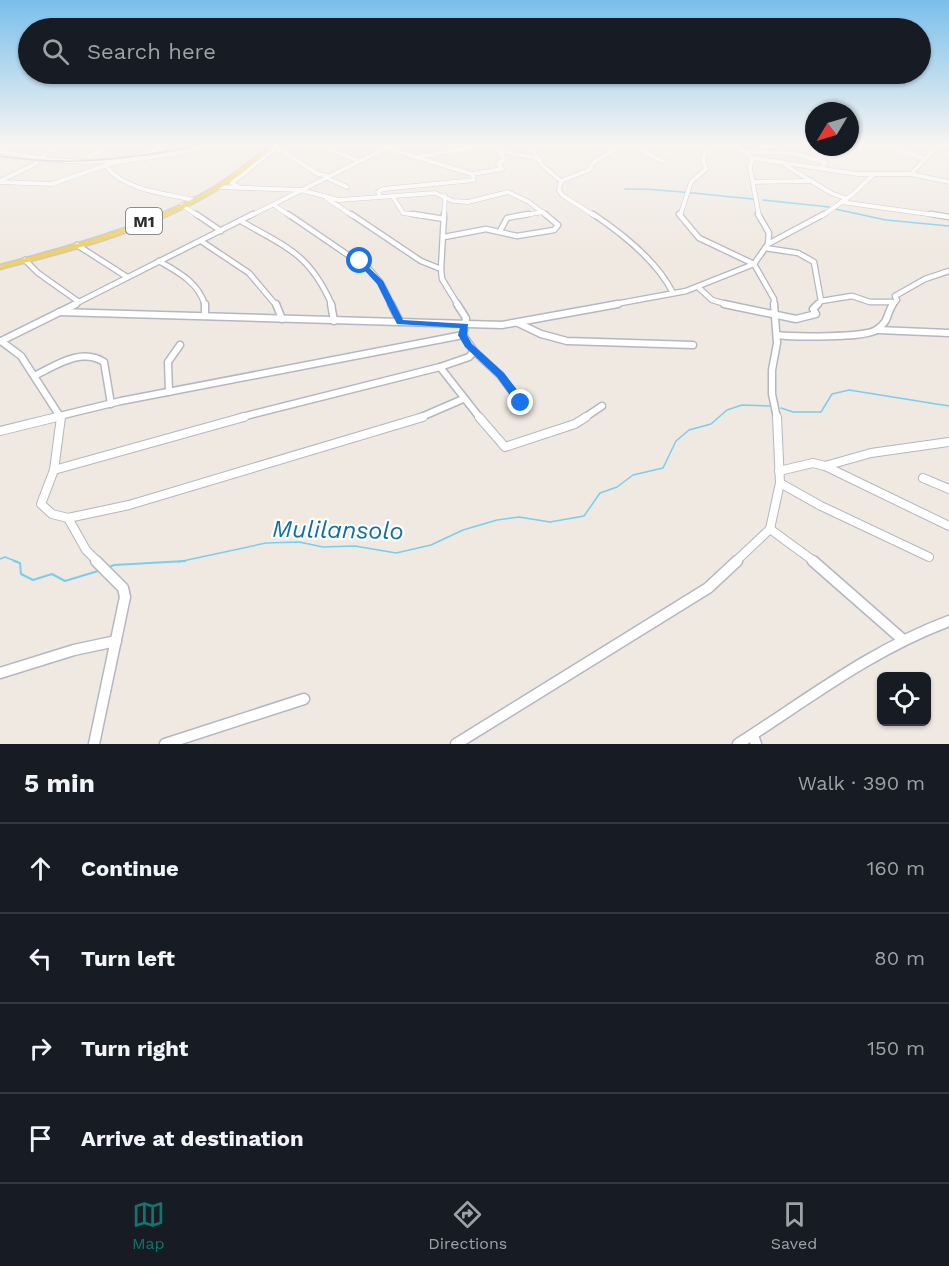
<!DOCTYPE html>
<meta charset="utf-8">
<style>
:root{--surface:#171b24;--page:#242831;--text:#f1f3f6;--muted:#9ea1a6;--line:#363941;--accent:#0f766e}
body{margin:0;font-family:"Work Sans",sans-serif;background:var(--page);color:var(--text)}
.controls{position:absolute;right:18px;bottom:18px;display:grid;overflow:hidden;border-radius:9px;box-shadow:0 2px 4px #0004}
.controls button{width:54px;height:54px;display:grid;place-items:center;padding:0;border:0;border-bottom:2px solid var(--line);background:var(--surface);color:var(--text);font:30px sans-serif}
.compass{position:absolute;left:805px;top:102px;width:54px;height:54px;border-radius:50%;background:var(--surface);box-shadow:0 2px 4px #0004;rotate:232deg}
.stop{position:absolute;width:18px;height:18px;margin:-14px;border:4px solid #1a73e8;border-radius:50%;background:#fff}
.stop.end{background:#1a73e8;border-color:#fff;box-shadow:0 2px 6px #0008}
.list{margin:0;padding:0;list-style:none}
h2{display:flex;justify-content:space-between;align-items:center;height:78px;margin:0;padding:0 24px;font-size:26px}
h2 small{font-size:20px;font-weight:400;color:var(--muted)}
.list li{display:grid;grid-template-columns:39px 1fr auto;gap:18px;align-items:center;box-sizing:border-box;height:90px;padding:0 24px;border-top:2px solid var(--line)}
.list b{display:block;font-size:22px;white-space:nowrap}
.list em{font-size:20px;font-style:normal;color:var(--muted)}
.icon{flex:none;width:33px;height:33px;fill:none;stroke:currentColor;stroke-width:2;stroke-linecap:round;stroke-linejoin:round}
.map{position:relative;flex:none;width:949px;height:744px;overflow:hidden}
.search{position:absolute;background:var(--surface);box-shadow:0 2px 4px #0004;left:18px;right:18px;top:18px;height:66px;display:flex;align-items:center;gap:15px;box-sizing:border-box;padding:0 21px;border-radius:33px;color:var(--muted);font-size:22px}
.sheet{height:438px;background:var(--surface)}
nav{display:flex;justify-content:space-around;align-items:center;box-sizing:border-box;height:84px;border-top:2px solid var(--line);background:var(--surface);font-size:16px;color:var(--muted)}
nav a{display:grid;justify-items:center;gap:3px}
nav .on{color:var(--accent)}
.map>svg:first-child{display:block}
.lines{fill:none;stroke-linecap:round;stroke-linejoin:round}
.stream-far1{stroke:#75cff0;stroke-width:1.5}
.stream{stroke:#75cff0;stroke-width:2}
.minor-far4-casing{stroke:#b4b7c1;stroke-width:5}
.minor-far3-casing{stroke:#b4b7c1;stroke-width:7}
.minor-far2-casing{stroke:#b4b7c1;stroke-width:9}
.minor-far1-casing{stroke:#b4b7c1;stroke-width:10}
.minor-casing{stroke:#b4b7c1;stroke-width:13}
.primary-casing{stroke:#c9c9c9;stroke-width:3}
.minor-far4{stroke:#fff;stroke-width:4}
.minor-far3{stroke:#fff;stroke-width:4.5}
.minor-far2{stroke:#fff;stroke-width:6}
.minor-far1{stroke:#fff;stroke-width:8}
.minor{stroke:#fff;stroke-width:10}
.primary{fill:#f2d163;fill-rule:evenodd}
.rail{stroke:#a3a6b8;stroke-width:1.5}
.route{fill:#1a73e8}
.labels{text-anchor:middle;stroke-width:4.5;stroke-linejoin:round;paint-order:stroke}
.shield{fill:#fff;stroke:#6d6d6d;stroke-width:1.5}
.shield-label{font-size:16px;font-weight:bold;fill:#2e2e2e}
.near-water-label{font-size:24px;font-style:italic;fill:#0d6fa3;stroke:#fff}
</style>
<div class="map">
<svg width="949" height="744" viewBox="0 0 949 744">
<rect width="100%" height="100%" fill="#efe9e1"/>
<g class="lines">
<g class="stream-far1">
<path d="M625,189c43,-1 86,7 129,10"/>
<path d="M763,200l66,7"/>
<path d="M835,209l51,11 63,6"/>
<path d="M781,408l12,4h28l11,-18 17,-4 100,16"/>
<path d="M0,559l5,-2 13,5"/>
<path d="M178,562l88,-19 33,-1 24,5 32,-1 41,7 35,-8 32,-15 34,-10 22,-3 31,5 34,-6 16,-23 17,-6 16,-12 30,-7 13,-27 13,-11 22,-6 16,-14 15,-5 28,1"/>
</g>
<g class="stream">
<path d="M14,561l6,2 1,11 12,6 19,-6 13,7 33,-10"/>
<path d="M107,568l7,-3 71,-4"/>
</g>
<g class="minor-far4-casing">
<g id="minor-far4">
<path d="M318,145l41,16"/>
<path d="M376,145l96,29 30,-5 -4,-5 6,-4 -5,-10"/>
<path d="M490,145l9,5 41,9"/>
<path d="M530,145l12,20 19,16 -2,9 3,5 33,21"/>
<path d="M632,145l30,16"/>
<path d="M736,145l16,13 -2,10 9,48"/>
<path d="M905,146l-12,2 32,11"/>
<path d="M760,147l17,-2"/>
<path d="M277,148l41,26 11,2"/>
<path d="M0,151c50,11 119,19 166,-6"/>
<path d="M1,151l11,-6"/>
<path d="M748,152l46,1 32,10 -5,4"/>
<path d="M89,157l19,-12"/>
<path d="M417,157l70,-12"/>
<path d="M40,158l17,-12"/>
<path d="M752,158l105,16h54l38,8"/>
<path d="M119,162l60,-9 28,-8"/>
<path d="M785,165l46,28 16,6"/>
<path d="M106,166c19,25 58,27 87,34"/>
<path d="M911,174l27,-29"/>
<path d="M327,178l20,9"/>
<path d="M0,181l37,-18"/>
<path d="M561,181l28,-11 5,-8 28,-17"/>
<path d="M0,182l52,2 72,-25"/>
<path d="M753,182l58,-1"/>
<path d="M218,187l83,3 38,10 96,-7 18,8 15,1 40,-10 21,10 18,14"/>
<path d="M238,187l-6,-4 47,-38"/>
<path d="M380,197l-2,-5 5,-3 91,-9 -2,-6"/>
<path d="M393,197l10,16 20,3"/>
<path d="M326,198l27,18"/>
<path d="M841,202l101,14"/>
<path d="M182,205l16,11"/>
<path d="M274,205l16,11"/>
<path d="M250,216l142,-71"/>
<path d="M444,216l1,-20"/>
<path d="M519,216l24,-4"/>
<path d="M680,216l11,-34 15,-13 -3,-9 2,-9 -6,-6"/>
<path d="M822,216l31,-22 21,-20"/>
</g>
</g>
<g class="minor-far3-casing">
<g id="minor-far3">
<path d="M196,214l25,17"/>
<path d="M288,214l82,56 11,13 11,22"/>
<path d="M351,214l70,47 20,8 1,10 16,26"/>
<path d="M413,214l31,5"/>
<path d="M593,214c30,20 64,47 80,79"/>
<path d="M679,214l20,24 55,26 20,35v6"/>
<path d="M931,214l18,3"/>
<path d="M241,221c46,27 68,32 91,84"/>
<path d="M500,231l7,-13 21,-4"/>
<path d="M444,237l42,-8 31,7 37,-6 4,-5 -13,-11"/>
<path d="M201,241l48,32 27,32"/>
<path d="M768,244l56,-30"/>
<path d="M77,245l50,32"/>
<path d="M765,248l33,5 16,9 7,39 -4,4"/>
<path d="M25,260l13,13 41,29"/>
<path d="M159,261c19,11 39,21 46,44"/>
<path d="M441,269l3,-55"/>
<path d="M698,287l14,13 17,5"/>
<path d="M821,301l31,-5 18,6h25"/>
<path d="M73,305l180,-91"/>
<path d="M610,305l76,-14 68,-27 14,-20 1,-11 -11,-19"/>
<path d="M892,305l5,-5 -2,-4 30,-17 24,-8"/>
</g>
</g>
<g class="minor-far2-casing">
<g id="minor-far2">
<path d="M205,304v11"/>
<path d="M276,304l6,15"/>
<path d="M331,304l3,17"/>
<path d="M391,304l9,18"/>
<path d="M457,304l9,14 -3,17 11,16 -5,6 -29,10 40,51"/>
<path d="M724,304l72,15 20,-5 -3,-5 5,-5"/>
<path d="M774,304l3,39 -5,27v24l5,24"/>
<path d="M59,312l443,13 116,-21"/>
<path d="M518,323l23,11 26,7 126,4"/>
<path d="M878,330l71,3"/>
<path d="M777,335c16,2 88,3 99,-5 14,-9 10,-16 17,-26"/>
<path d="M1,341l20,15 40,62"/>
<path d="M1,341l75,-37"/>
<path d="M474,351l26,24 21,28"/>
<path d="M34,376c21,-10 47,-29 70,-14l7,42"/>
<path d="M169,392l-1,-30 12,-17"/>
<path d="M51,418l70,-17 342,-66"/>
<path d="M238,418l202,-51"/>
<path d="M419,418l44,-19"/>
<path d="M584,418l18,-12"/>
</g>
</g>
<g class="minor-far1-casing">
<g id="minor-far1">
<path d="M61,417l-7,53 -13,34 11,10 16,4 61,-13 294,-88"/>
<path d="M479,417l26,30 70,-23 11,-7"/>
<path d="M0,431l57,-14"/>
<path d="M825,466l46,-13 78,-11"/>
<path d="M54,470l190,-53"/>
<path d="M779,471l34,-8 12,3 124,60"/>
<path d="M923,478l26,11"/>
<path d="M780,483l41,23 108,51"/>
<path d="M68,518l18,32 12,12"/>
<path d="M770,529l45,33"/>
<path d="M735,562l35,-33 10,-46 -3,-66"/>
</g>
</g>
<g class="minor-casing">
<g id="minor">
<path d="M813,561l89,78"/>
<path d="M0,673l74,-23 42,-9"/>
<path d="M753,735l3,9"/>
<path d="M94,744l31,-147 -2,-9 -27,-27"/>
<path d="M165,744l139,-45"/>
<path d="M456,744l252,-156 29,-27"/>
<path d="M738,744c69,-44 133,-94 211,-123"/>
</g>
</g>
<g class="primary-casing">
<path id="primary" d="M270,145h5c-73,72 -179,99 -275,124v-4c72,-19 146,-39 211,-76 21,-13 40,-28 59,-44z"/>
</g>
<use href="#minor-far4" class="minor-far4"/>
<use href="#minor-far3" class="minor-far3"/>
<use href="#minor-far2" class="minor-far2"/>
<use href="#minor-far1" class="minor-far1"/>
<use href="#minor" class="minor"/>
<use href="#primary" class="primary"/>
<path class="rail" d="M0,156c68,11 133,3 200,-11"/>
</g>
<linearGradient id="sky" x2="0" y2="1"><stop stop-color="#7abfeb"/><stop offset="0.58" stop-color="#f8f5f2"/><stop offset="1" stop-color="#f8f5f2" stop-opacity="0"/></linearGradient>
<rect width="949" height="249" fill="url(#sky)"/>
<path class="route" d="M360,259l23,22 20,39 65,4 -1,11 5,9 32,29 21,27v6h-7l-21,-29 -32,-30 -7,-12 2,-7 -63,-4 -20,-40 -21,-23z"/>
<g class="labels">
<rect class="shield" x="126" y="208" width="36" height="26" rx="4.5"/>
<g class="shield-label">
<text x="144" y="227">M1</text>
</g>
<g class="near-water-label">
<text transform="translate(338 530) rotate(1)" y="8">Mulilansolo</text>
</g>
</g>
</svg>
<div class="controls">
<button><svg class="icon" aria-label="locate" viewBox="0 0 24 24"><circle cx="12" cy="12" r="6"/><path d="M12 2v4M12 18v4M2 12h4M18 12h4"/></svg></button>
</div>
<svg class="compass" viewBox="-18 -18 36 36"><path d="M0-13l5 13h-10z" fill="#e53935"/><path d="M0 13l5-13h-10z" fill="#9ea1a6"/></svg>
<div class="stop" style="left:360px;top:261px"></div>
<div class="stop end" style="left:521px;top:403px"></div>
<div class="search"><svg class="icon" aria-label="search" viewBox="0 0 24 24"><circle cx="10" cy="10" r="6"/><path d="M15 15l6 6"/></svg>Search here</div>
</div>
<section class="sheet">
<h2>5 min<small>Walk · 390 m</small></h2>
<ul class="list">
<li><svg class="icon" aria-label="ahead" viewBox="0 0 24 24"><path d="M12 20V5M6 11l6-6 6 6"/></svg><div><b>Continue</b></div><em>160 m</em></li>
<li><svg class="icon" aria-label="left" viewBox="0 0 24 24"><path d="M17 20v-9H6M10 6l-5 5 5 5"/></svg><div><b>Turn left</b></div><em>80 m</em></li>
<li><svg class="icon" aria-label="right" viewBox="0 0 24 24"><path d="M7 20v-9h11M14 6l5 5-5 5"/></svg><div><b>Turn right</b></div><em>150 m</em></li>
<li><svg class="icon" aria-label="arrive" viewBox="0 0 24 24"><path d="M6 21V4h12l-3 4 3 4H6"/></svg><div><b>Arrive at destination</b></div></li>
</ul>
</section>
<nav>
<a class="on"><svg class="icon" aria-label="map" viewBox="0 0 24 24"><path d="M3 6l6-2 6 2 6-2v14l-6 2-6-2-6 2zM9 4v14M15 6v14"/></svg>Map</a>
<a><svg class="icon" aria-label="directions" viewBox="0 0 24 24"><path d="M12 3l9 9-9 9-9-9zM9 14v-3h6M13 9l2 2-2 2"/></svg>Directions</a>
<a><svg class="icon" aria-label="saved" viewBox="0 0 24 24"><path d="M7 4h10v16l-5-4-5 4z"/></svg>Saved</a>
</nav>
